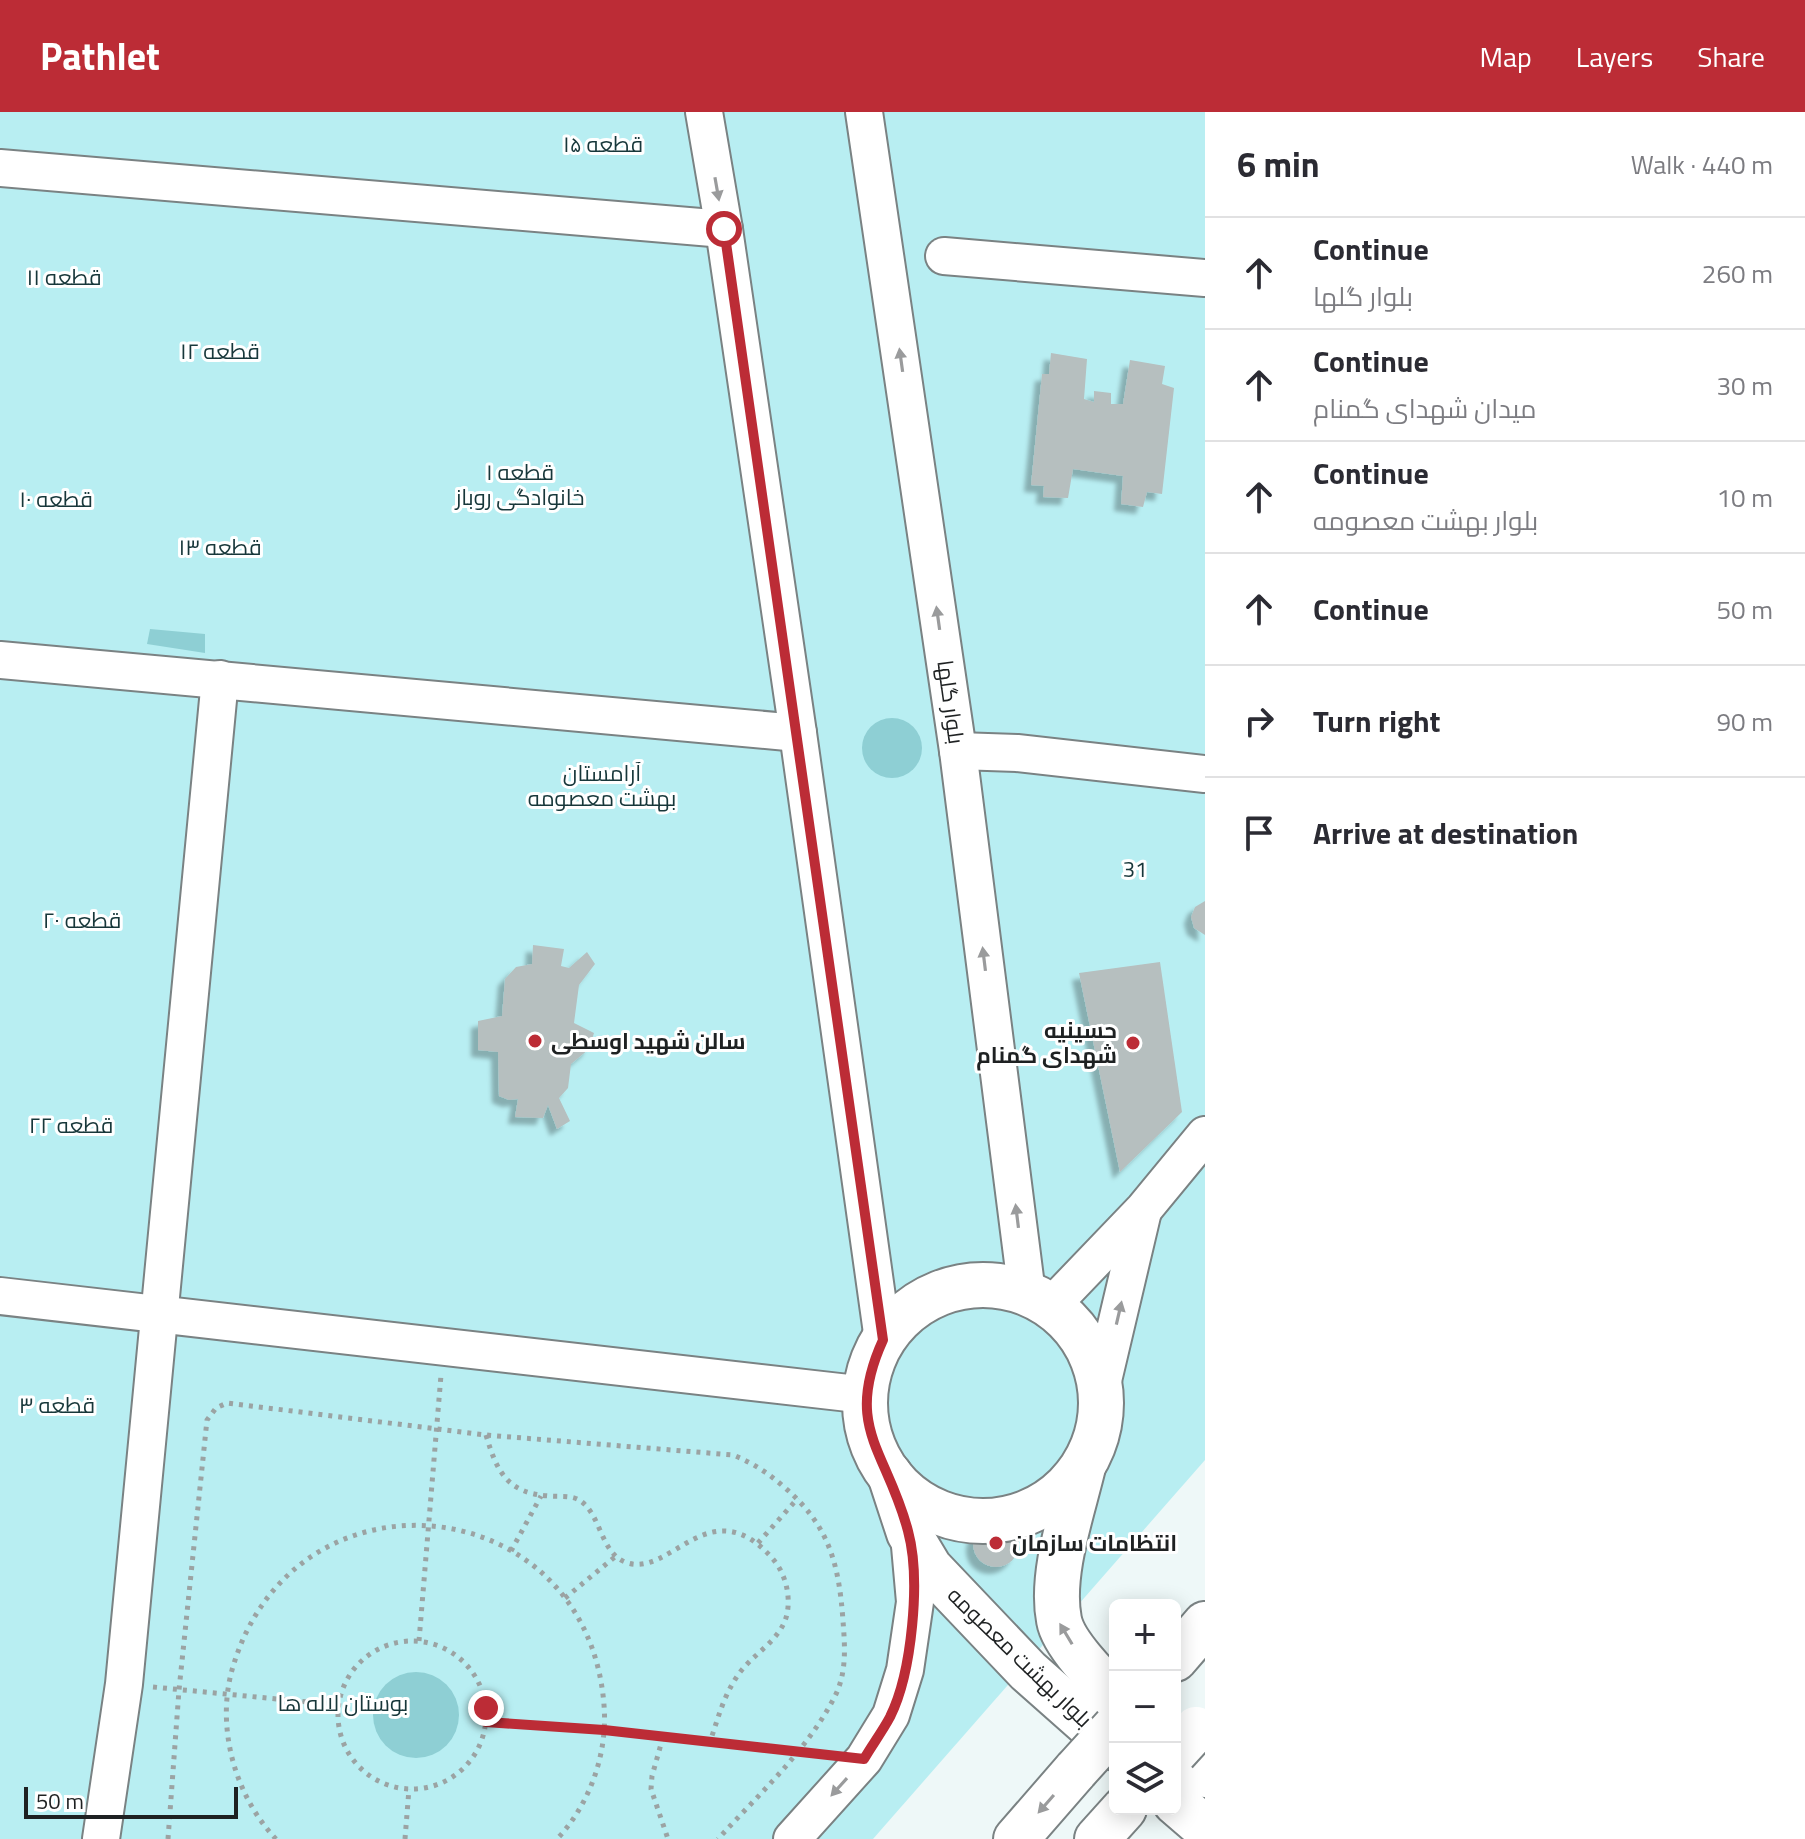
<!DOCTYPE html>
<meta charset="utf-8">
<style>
:root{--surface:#fff;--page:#f2f2f3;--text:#2b2b33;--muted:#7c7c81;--line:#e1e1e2;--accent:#bc2c36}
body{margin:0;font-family:"Titillium Web",Cairo,sans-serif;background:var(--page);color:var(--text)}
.controls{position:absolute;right:24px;bottom:24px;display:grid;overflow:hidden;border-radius:12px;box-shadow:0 4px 20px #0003}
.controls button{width:72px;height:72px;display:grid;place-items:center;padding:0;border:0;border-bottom:2px solid var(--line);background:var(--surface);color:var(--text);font:40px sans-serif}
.scale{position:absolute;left:24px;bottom:20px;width:214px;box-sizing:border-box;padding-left:8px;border:4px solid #1e2122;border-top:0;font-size:22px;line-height:28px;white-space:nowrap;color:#1e2122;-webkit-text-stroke:6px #fff;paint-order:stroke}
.stop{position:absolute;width:24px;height:24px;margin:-18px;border:6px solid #bc2c36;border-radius:50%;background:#fff}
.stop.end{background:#bc2c36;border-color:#fff;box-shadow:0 2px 8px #0008}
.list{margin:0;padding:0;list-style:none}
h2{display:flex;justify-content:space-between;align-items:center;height:104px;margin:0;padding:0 32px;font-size:34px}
h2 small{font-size:26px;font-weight:400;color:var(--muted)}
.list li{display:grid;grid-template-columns:52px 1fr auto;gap:24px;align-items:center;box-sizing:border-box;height:112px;padding:0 32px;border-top:2px solid var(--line)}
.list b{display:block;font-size:30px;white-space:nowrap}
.list p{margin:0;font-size:26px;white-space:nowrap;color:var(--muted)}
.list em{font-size:26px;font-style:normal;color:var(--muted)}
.icon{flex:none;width:44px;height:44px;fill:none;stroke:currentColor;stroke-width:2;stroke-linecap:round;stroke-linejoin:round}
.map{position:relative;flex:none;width:1205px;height:1727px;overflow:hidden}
header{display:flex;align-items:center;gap:48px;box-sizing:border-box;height:112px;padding:0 40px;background:var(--accent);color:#fff}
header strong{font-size:38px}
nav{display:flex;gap:44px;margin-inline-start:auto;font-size:28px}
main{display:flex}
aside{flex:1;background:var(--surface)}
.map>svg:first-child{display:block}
.green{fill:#b8eef2}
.water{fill:#8ecfd4}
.building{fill:#b6bfbf;filter:url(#shadow)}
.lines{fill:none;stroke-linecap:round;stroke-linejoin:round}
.minor-casing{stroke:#7a8283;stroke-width:40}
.major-casing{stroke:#7a8283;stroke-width:48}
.highway-casing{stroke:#7a8283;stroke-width:48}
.path{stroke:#9ba3a3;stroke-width:5;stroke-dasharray:4 6;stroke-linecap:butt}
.minor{stroke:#fff;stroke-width:36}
.major{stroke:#fff;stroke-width:44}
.highway{stroke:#fff;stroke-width:44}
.highway-bridge-casing{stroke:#7a8283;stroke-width:48;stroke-linecap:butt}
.highway-bridge{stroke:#fff;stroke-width:44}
.oneway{fill:#9a9b9c}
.route{stroke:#bc2c36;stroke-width:10}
.poi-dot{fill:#bc2c36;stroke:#fff;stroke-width:3}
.labels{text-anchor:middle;stroke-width:6;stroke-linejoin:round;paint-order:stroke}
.park-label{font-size:22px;fill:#17373a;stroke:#fff}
.street-label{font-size:22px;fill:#1e2122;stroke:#fff}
.poi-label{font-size:22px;font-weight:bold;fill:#1e2122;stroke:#fff;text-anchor:start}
</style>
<header>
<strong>Pathlet</strong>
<nav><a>Map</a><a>Layers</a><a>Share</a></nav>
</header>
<main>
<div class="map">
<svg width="1205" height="1727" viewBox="0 0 1205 1727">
<defs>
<filter id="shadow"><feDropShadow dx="-7" dy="7" stdDeviation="2" flood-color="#0004"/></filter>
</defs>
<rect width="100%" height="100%" fill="#eef8f8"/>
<path class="green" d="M0,0h1205v1348l-332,379h-873z"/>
<g class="water">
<path d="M150,517l55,5v19l-58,-9z"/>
<circle cx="892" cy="636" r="30"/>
<circle cx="416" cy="1603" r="43"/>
</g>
<g class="building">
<path d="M1051,241l36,6 -3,40 10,3v-11l17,2v11h12l7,-44 35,6 -3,18 12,4 -12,106 -15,-2 -4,15 -22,-3 2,-28 -50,-7 -5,29 -25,-1 1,-11 -13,-1 11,-111h7z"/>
<path d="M1205,789v34l-11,-7 -3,-11 4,-10z"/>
<path d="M533,833l31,4 -3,17 8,2 18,-16 8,12 -16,21 -5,38 20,10 -5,16 -18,15 -3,24 -9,10 11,23 -13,8 -9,-24 -5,13 -28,-1 3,-18 -9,1 -10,-4 -1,-44 -20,-2v-29l24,-5 3,-37 11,-12 16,-3z"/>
<path d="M1160,850l22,150 -62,60 -41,-199z"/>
<circle cx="996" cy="1432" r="23"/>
</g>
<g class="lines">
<g class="minor-casing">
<g id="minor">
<path d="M704,0l20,117 74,504 85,607"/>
<path d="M864,0l94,639 69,543"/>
<path d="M0,56l724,61"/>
<path d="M944,144l261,22"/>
<path d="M0,548l798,73"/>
<path d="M958,639l59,2 188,21"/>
<path d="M0,1184l866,99"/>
<path d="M1051,1194l93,-97 61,-74"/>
<path d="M1101,1277l42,-178"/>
<path d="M101,1727l23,-155 96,-1005"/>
<path d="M792,1727l72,-80 27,-44 14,-45 10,-68 -6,-67"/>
</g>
</g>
<g class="major-casing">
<g id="major">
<circle cx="983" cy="1291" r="118"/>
<path d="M1083,1355c-11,46 -33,107 -24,153 4,23 39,59 56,74"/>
<path d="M890,1363l19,58 21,35 98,103 87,77"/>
<path d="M1175,1636l30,27"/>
<path d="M1175,1690l30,26"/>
</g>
</g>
<g class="highway-casing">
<g id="highway">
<path d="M1175,1547l30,-35"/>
<path d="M1016,1727l60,-69"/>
<path d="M1097,1727l27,-30"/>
</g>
</g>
<g class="path">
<path d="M486,1323c11,37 21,58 63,61 9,1 22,-1 30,4 22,13 21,52 46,62 45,18 84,-75 147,-4 13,14 19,37 15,56 -6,27 -35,40 -49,61 -14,20 -20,43 -28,67"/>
<path d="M758,1431l40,-45"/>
<path d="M511,1439l30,-55"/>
<path d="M565,1486l51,-42"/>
<path d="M419,1529l22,-266"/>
<circle cx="412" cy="1603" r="74"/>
<path d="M153,1575l186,18"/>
<path d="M486,1610l118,8 223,25"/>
<path d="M663,1625l-11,39 -1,13 17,50"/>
<path d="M168,1727l11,-149 28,-270 9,-12 11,-5 259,32 247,20c20,8 35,18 51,32 45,38 55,77 59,134 2,26 4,53 -9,77 -28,54 -76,97 -116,141"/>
<path d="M276,1727c-41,-43 -60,-111 -44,-169 60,-212 355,-183 372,35 4,48 -14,99 -47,134"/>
<path d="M405,1727l4,-50"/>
</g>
<use href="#minor" class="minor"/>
<use href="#major" class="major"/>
<use href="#highway" class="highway"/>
<g class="highway-bridge-casing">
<g id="highway-bridge">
<path d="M1175,1640l21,-23"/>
<path d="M1076,1658l39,-43"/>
</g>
</g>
<use href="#highway-bridge" class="highway-bridge"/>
</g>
<defs><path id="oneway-solid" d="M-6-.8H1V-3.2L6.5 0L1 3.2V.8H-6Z" transform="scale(2)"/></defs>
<g class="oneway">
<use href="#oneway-solid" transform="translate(717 77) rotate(80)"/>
<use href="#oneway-solid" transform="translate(901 248) rotate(-98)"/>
<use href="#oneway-solid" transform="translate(938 506) rotate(-98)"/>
<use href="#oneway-solid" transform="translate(984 847) rotate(-97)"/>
<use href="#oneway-solid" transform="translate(1017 1104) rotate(-97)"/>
<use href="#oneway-solid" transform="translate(1119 1201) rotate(-77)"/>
<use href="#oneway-solid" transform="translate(1066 1522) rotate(-121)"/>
<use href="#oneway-solid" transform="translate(839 1675) rotate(132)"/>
<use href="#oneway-solid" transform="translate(1046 1692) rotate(131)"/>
</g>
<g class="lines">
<path class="route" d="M486,1596v14l118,8 260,29c8,-14 18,-27 26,-42 22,-44 31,-138 18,-186 -21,-81 -65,-103 -25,-191l-159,-1111"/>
</g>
<g class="poi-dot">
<circle cx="535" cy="929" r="8"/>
<circle cx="1133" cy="931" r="8"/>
<circle cx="996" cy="1431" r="8"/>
</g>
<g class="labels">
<g class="park-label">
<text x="603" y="40">قطعه ۱۵</text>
<text x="64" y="173">قطعه ۱۱</text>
<text x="220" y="247">قطعه ۱۲</text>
<text x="520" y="368">قطعه ۱<tspan x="520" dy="25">خانوادگی روباز</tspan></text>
<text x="56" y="395">قطعه ۱۰</text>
<text x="220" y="443">قطعه ۱۳</text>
<text x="602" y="669">آرامستان<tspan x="602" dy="25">بهشت معصومه</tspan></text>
<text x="1135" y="765">31</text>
<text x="82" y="816">قطعه ۲۰</text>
<text x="71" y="1021">قطعه ۲۲</text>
<text x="57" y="1301">قطعه ۳</text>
<text x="343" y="1599">بوستان لاله ها</text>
</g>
<g class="street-label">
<text transform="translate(951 590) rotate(82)" y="8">بلوار گلها</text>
<text transform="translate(1020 1545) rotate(44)" y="8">بلوار بهشت معصومه</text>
</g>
<g class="poi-label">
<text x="1117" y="926" text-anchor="end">حسینیه<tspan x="1117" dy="25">شهدای گمنام</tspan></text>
<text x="551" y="937">سالن شهید اوسطی</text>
<text x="1012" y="1439">انتظامات سازمان</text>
</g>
</g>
</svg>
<div class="controls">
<button>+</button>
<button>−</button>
<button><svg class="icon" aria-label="layers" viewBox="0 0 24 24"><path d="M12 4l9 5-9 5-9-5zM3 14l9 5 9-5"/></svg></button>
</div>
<div class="scale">50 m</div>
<div class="stop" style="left:724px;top:117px"></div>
<div class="stop end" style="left:486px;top:1596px"></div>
</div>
<aside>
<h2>6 min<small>Walk · 440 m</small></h2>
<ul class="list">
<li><svg class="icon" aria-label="ahead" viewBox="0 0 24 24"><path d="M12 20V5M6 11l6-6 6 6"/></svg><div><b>Continue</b><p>بلوار گلها</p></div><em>260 m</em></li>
<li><svg class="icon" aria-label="ahead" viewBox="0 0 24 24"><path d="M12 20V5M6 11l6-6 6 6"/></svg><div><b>Continue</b><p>میدان شهدای گمنام</p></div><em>30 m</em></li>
<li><svg class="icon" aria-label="ahead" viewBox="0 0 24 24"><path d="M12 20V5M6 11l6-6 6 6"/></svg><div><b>Continue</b><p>بلوار بهشت معصومه</p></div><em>10 m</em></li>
<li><svg class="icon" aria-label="ahead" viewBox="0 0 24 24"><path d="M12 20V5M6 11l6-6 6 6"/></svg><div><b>Continue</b></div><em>50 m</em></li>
<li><svg class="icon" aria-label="right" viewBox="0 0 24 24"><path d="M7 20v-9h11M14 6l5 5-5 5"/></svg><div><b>Turn right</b></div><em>90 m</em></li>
<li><svg class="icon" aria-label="arrive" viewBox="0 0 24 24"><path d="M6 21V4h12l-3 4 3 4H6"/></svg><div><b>Arrive at destination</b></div></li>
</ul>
</aside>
</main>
